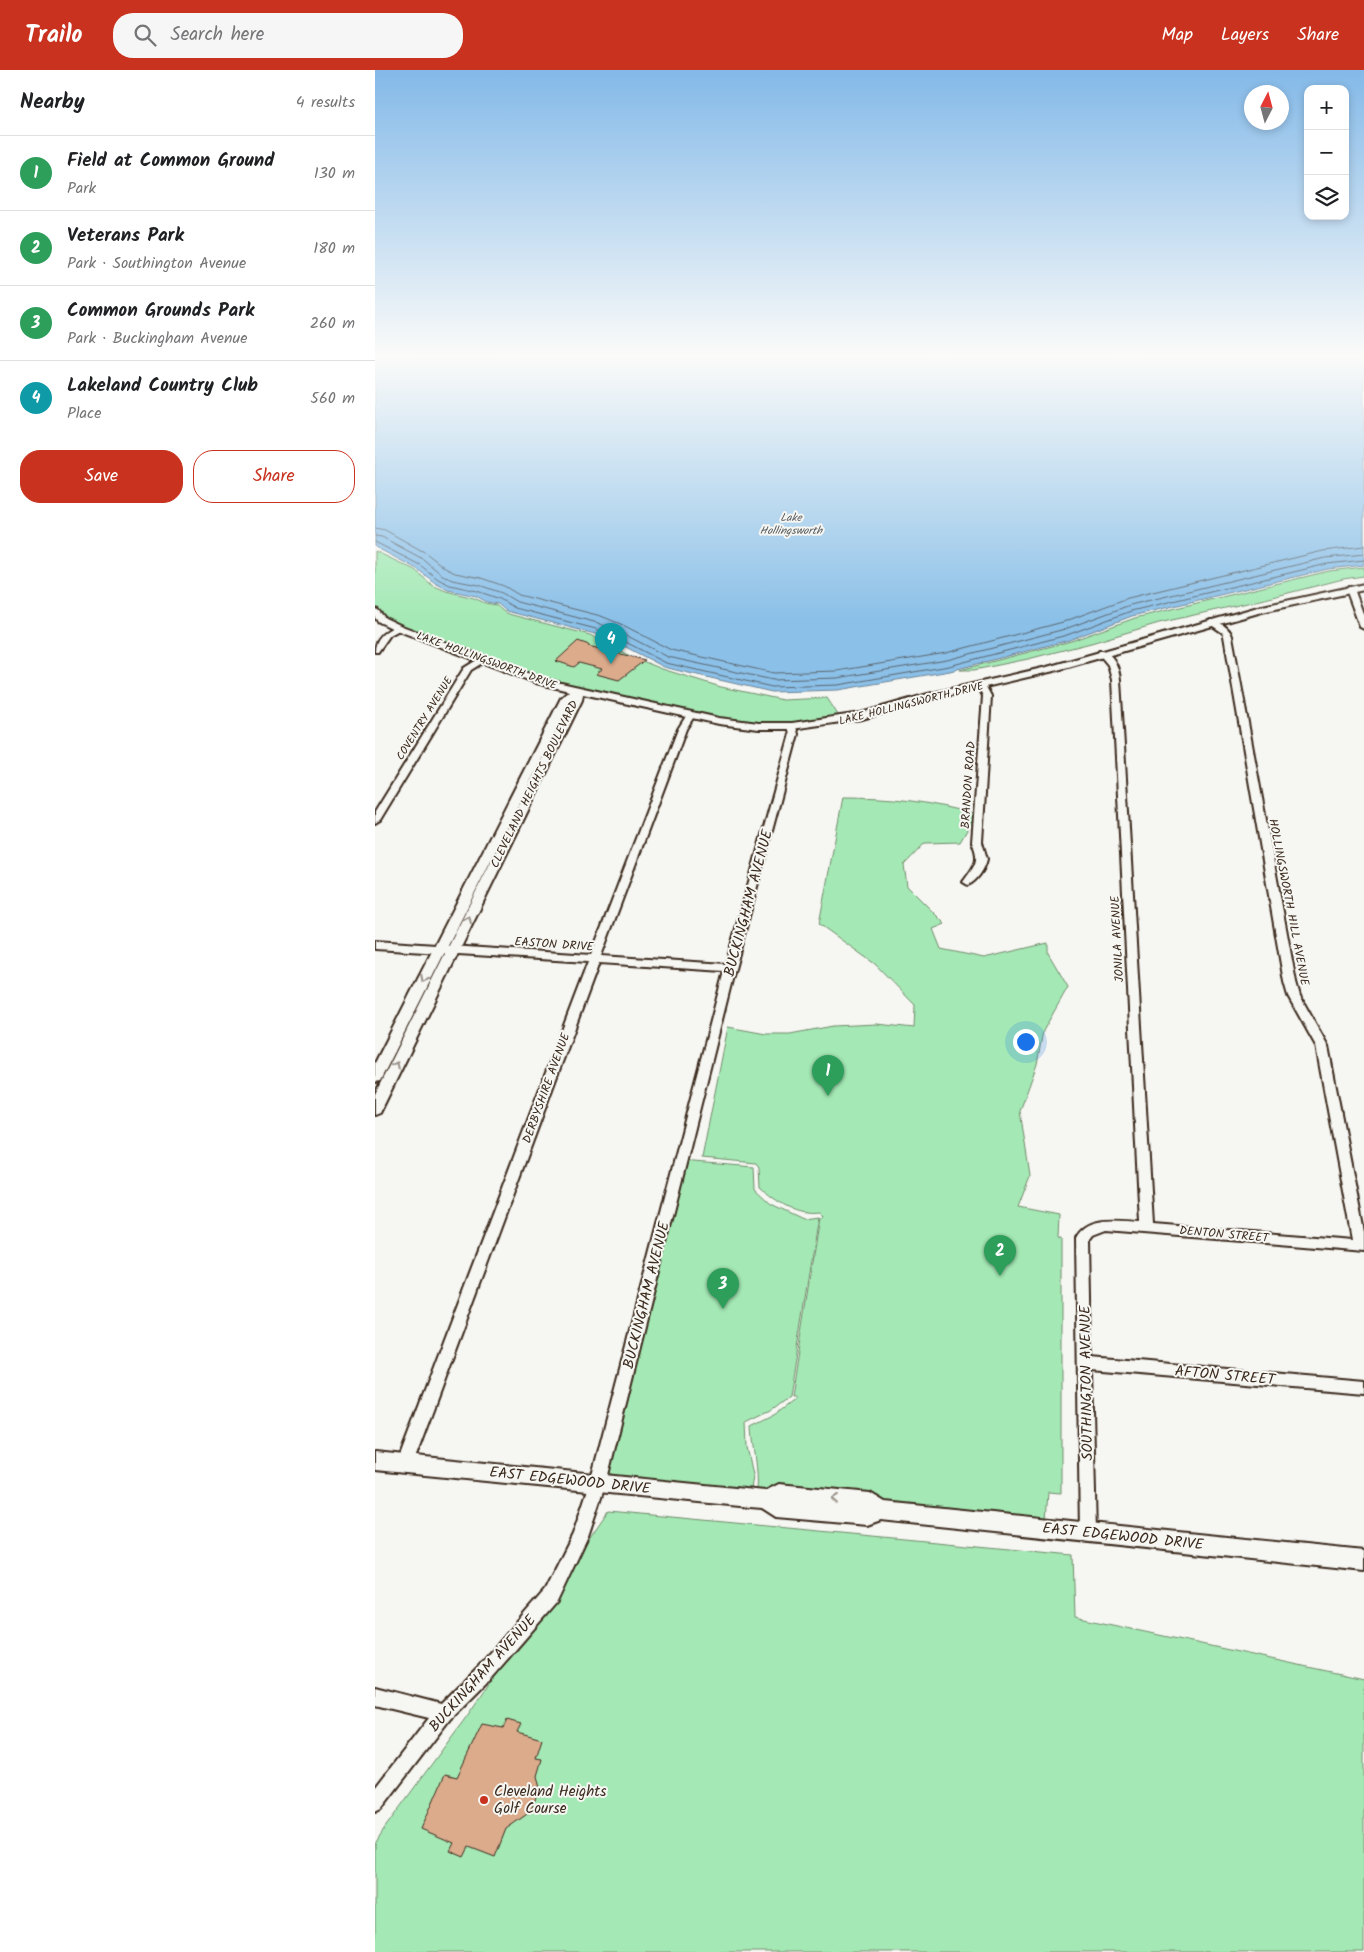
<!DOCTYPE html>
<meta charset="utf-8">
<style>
:root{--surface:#fff;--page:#f6f6f6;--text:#202124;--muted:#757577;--line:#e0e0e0;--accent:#c8321e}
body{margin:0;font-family:Kalam,sans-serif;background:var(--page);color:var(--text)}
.controls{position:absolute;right:15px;top:15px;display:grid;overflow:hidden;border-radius:10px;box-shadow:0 2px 8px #0003}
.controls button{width:45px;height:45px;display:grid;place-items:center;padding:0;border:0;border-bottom:1px solid var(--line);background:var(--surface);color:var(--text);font:25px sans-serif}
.compass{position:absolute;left:869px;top:15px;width:45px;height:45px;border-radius:50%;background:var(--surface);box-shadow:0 2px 8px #0003;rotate:6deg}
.you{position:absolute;left:650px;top:971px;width:18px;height:18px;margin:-12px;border:4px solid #fff;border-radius:50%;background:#1a73e8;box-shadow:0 0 0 8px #1a73e833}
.badge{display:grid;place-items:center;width:32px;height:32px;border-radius:50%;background:var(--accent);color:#fff;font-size:16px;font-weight:700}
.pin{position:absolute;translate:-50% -41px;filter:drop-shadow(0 1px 2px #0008)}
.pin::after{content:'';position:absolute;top:26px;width:18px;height:15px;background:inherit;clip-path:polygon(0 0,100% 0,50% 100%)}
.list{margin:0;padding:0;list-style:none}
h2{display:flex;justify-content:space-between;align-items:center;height:65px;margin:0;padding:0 20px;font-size:21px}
h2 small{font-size:16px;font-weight:400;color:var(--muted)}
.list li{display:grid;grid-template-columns:32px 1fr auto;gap:15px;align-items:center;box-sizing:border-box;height:75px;padding:0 20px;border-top:1px solid var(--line)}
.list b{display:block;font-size:19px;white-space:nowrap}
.list p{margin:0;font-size:16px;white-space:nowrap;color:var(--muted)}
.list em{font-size:16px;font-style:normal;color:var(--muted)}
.actions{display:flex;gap:10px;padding:15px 20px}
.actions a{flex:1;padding:11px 0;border:1px solid var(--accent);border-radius:20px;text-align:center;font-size:18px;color:var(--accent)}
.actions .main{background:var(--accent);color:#fff}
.icon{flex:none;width:28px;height:28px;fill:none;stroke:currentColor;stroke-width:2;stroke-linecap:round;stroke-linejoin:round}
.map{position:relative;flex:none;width:989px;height:1882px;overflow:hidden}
header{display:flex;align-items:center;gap:30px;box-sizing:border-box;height:70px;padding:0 25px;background:var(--accent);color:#fff}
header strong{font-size:24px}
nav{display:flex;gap:28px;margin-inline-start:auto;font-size:18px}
.search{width:350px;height:45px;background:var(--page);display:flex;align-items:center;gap:12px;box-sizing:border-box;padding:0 18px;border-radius:20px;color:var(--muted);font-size:19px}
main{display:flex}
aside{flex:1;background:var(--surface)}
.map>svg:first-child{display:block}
.green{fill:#a4e9b5;stroke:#708a6a}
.water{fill:#8bc0e8;stroke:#6b8497}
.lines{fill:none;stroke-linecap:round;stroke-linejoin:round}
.shore{stroke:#5b666f;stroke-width:1}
.building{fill:#dbab8c;stroke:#3b2a1e}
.minor-casing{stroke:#3b2a1e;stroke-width:4}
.tertiary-casing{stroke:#3b2a1e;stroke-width:4}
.minor{fill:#f6f6f2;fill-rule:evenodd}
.tertiary{fill:#f6f6f2;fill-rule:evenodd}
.oneway{stroke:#989088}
.poi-dot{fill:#c8321e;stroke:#f6f6f2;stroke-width:2}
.labels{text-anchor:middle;stroke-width:4;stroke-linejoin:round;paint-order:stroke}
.far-water-label{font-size:11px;font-style:italic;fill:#53575b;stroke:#f6f6f2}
.far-street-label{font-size:11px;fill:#3b2a1e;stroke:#f6f6f2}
.street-label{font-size:12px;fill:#3b2a1e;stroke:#f6f6f2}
.near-street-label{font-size:15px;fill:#3b2a1e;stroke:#f6f6f2}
.near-poi-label{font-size:15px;fill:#3b2a1e;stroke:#f6f6f2;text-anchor:start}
</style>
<header>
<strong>Trailo</strong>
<div class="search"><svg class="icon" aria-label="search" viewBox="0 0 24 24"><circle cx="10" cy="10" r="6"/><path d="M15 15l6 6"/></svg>Search here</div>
<nav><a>Map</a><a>Layers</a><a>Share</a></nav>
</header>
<main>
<aside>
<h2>Nearby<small>4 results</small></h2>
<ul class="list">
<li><span class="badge" style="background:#2e9e5b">1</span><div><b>Field at Common Ground</b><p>Park</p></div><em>130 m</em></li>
<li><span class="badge" style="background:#2e9e5b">2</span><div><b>Veterans Park</b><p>Park · Southington Avenue</p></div><em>180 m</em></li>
<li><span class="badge" style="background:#2e9e5b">3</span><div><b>Common Grounds Park</b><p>Park · Buckingham Avenue</p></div><em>260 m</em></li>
<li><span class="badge" style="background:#0f9aa8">4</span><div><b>Lakeland Country Club</b><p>Place</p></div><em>560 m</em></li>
</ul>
<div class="actions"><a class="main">Save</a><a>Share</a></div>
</aside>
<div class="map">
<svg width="989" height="1882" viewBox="0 0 989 1882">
<rect width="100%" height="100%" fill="#f6f6f2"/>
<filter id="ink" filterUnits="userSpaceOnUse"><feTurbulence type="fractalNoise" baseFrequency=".02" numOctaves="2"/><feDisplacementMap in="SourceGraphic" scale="10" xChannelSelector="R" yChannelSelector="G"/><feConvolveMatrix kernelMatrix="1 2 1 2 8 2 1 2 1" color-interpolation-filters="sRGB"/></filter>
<g filter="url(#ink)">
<g class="green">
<path d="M0,481l40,19 17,15 14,6 28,7 11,5 11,2 8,7 8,3 78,20 40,21 32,13 59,18 62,13 44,-2 13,20 -48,6 -32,-1 -39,-4 -179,-41 -143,-53 -14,-7 -10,-11z"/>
<path d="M989,497v9l-21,3 -78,20 -106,24 -68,20 -63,16 -54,11h-14l111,-29 64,-23 194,-47z"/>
<path d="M468,727c48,0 84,4 130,17v6l-13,22 -35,1 -21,22 3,21 38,38 -12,5 8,20 43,9 64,-15v10l20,34 -25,44 -6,33 -17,47 10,65 -12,31 41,8 -1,23 3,1v254l-13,-1 -2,28 -159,-17 -1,-2 -121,-11 -2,2 -6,-1c2,-22 -4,-43 -5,-65l22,-11 21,-16v-2h-4l28,-179h3l1,-2 -4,-4c-24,3 -42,-10 -59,-25l-1,-20 -3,-4 -54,-5 26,-131 38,7h24l43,-8 44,-2 37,4 1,-23 -40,-41 -56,-40z"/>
<path d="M306,1091l73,6 1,22 16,15 32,15 15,-2 -29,180 -18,13 -25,12 1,25 6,28 -3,23 -152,-15z"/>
<path d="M233,1441l465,44 2,62 289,62v273h-989v-108l9,-15 83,-113z"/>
</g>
<path class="water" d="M0,286h989v209l-36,4 -196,47 -63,24 -119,31 -112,19 -66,2 -92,-21 -16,-4 -48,-25 -21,-8 -81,-21 -8,-2 -8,-7 -11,-2 -11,-6 -28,-6 -13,-7 -18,-14 -38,-20 -4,-3z"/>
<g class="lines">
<g class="shore">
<path d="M0,458l10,2 41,23 19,15 10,5 26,5 23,8 15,9 82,21 22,9 48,25 103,23 63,-2 109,-18 117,-31 65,-24 195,-47 41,-5"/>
<path d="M0,466l7,1 41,22 18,15 11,6 27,5 23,8 15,9 81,21 22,9 48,25 105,23 64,-2 110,-18 118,-31 65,-24 195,-47 39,-4"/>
<path d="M0,472l45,23 18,14 12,6 27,6 23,8 15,9 81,21 22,9 48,25 106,24 66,-2 111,-19 118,-31 64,-24 196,-47 37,-4"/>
</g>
</g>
<g class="building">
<path d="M203,571l11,4 -1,1 57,14 -26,20 -23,-6 6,-5 -23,-6 -5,4 -18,-6z"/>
<path d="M132,1650l14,4 -4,8 25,7 -6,19 6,1 -5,17 3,12 -10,24 -24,17 -11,28 -26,-10 -5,10 -14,-6 4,-8 -33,-14 24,-55 12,3 25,-53 21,4z"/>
</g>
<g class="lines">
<g class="minor-casing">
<g id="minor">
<path d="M972,517l7,2 10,27v13l-4,-2 -14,-38z"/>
<path d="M835,550c8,0 20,8 22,16l64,346 4,14 28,50 36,186v19l-258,-21 -13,5 -3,4 2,118 272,24v12l-272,-23 4,163 -2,5 -6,3 -6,-3 -2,-5 -4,-295c12,-23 42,-17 64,-16l-28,-542 -4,-15 -10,-12 1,-2h6c10,7 14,17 15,29l33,544 199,16 -36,-194 -28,-50 -4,-14 -60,-346 -1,-3 -13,-9z"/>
<path d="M21,556l7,2 -13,7 -12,17h-3c0,-14 9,-21 21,-26z"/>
<path d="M105,588l7,2 -16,10 -91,150 -5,3v-11l89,-144z"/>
<path d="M606,612l3,1 7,13 -9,146 5,17c-2,10 -10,22 -19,26l-5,-3c11,-16 18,-20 9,-40l11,-146 -6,-11z"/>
<path d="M316,642l4,3 -9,14 -11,30 -74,197 125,8 64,-230 -2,-8 1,-2h6l3,10 -66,246 -126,503 -18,53 -31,66 -66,76 -41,41 -69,90 -6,3v-24l54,-70 -54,-13v-18l66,17 38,-38 66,-76 28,-56 17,-51 134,-512 -125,-8 -186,501 -3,5 -5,2 -5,-2 -3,-5 191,-502 -213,-13v-8l216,14 87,-226 10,-16z"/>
</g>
</g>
<g class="tertiary-casing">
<g id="tertiary">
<path d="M989,514v6l-102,22 -208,59 -120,28 -72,20 -70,10h-33l-40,-5 -136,-30 -1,6 -200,409 -2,4 -5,2v-21l197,-395 -190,378 -2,4 -5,1v-19l186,-365 8,-7 -33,-8 -140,-53 -17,-8 -4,-4v-9l3,1 7,8 17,8 141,53 176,39 40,5h33l69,-10 67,-19 119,-27 211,-60z"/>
<path d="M0,1382l390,39 14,-7 91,9 15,9 479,49v20l-483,-51 -14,5 -91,-8 -14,-9 -12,-1 -375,-37z"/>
</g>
</g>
<use href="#minor" class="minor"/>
<use href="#tertiary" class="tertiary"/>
</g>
<defs><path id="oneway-chevron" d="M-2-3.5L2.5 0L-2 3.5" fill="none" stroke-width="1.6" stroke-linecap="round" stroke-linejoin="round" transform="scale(1.25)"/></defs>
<g class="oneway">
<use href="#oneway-chevron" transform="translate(93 849) rotate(-64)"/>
<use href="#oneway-chevron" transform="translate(49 909) rotate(117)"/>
<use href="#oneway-chevron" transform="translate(21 995) rotate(-64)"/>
<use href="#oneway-chevron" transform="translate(460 1429) rotate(-174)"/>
</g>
</g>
<linearGradient id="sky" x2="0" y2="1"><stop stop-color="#83b9e8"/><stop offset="0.52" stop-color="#fbfbf9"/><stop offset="1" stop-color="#fbfbf9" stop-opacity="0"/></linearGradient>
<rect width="989" height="550" fill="url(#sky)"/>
<circle class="poi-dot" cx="109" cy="1730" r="5"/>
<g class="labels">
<g class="far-water-label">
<text x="416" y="451">Lake<tspan x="416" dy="13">Hollingsworth</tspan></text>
</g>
<g class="far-street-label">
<text transform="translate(112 590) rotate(20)" y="4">LAKE HOLLINGSWORTH DRIVE</text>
<text transform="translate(536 633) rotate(-14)" y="4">LAKE HOLLINGSWORTH DRIVE</text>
<text transform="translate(49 648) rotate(-58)" y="4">COVENTRY AVENUE</text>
</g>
<g class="street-label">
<text transform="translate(159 714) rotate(-64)" y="4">CLEVELAND HEIGHTS BOULEVARD</text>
<text transform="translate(593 715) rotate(-86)" y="4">BRANDON ROAD</text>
<text transform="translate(914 832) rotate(79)" y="4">HOLLINGSWORTH HILL AVENUE</text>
<text transform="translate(742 869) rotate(-93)" y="4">JONILA AVENUE</text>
<text transform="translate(179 874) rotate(4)" y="4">EASTON DRIVE</text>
<text transform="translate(171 1018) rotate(-70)" y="4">DERBYSHIRE AVENUE</text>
<text transform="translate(849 1164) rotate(5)" y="4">DENTON STREET</text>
</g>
<g class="near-street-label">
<text transform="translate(373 833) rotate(-75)" y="5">BUCKINGHAM AVENUE</text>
<text transform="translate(271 1225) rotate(-76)" y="5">BUCKINGHAM AVENUE</text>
<text transform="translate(850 1305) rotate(5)" y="5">AFTON STREET</text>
<text transform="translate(711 1313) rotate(-91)" y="5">SOUTHINGTON AVENUE</text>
<text transform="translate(195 1410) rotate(6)" y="5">EAST EDGEWOOD DRIVE</text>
<text transform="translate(748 1466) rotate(6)" y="5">EAST EDGEWOOD DRIVE</text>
<text transform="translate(107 1603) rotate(-48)" y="5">BUCKINGHAM AVENUE</text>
</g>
<g class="near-poi-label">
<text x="119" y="1726">Cleveland Heights<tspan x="119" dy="17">Golf Course</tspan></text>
</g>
</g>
</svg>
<div class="controls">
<button>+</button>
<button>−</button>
<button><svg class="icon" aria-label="layers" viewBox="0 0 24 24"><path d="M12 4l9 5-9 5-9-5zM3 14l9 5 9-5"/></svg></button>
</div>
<svg class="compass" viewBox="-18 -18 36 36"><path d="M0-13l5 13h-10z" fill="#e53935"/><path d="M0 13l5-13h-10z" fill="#757577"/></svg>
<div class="you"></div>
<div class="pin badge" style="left:453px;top:1026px;background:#2e9e5b">1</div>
<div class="pin badge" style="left:625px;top:1206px;background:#2e9e5b">2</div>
<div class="pin badge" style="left:348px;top:1239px;background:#2e9e5b">3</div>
<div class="pin badge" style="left:236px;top:594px;background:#0f9aa8">4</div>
</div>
</main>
